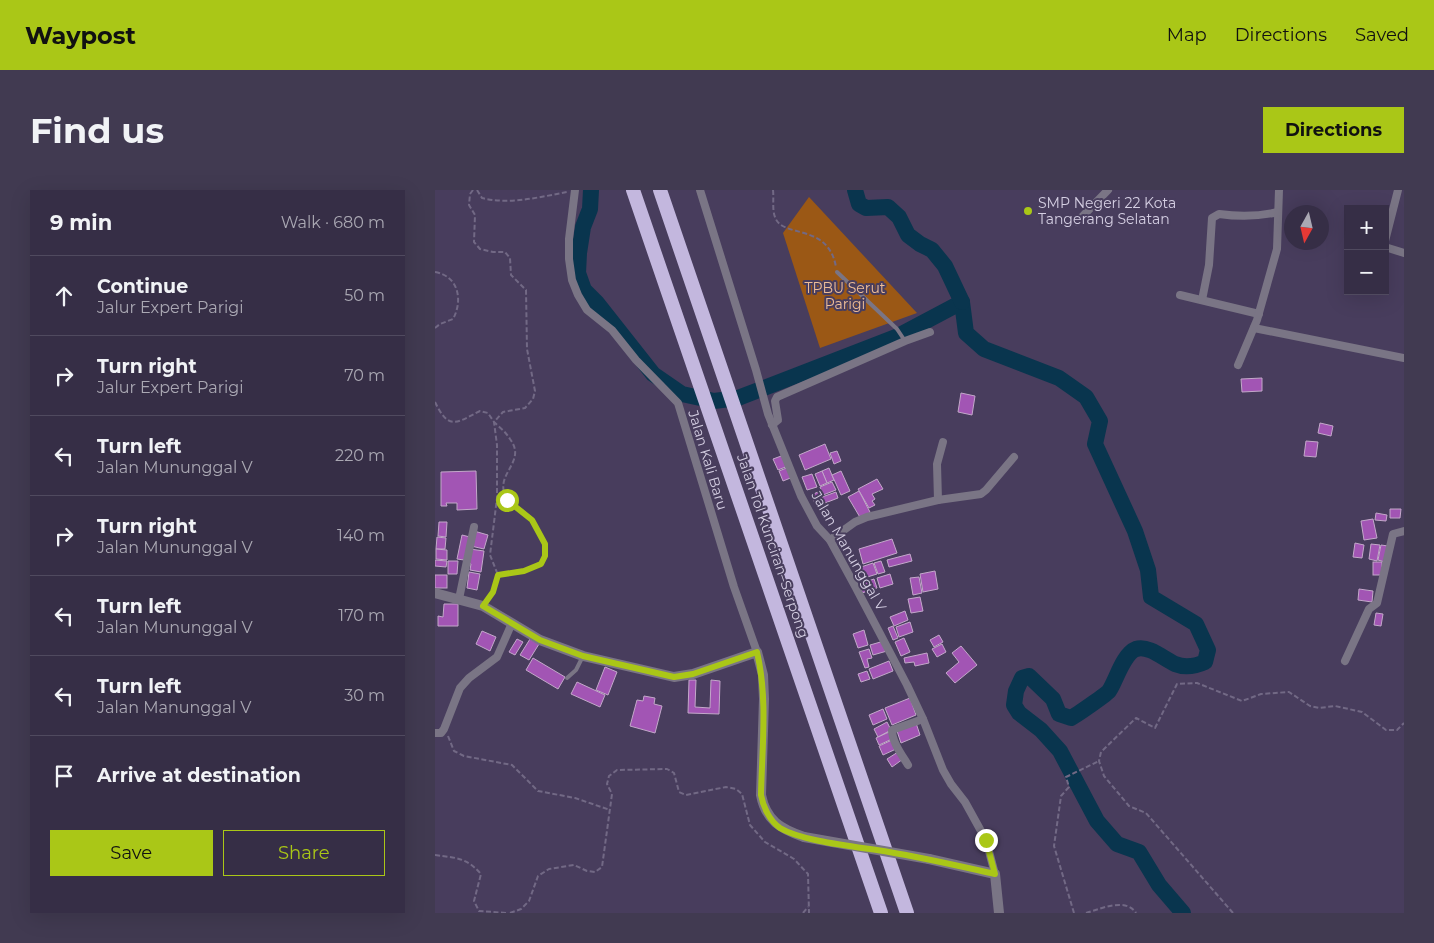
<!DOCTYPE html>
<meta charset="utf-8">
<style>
:root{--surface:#362e46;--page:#413a51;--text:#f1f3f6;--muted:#aaa8b3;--line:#504a5f;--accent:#aac717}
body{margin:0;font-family:Montserrat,sans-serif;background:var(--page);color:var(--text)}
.controls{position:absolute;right:15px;top:15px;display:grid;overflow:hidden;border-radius:0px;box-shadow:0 5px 20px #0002}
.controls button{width:45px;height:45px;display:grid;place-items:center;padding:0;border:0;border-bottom:1px solid var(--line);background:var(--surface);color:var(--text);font:25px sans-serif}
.compass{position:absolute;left:849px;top:15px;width:45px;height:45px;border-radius:50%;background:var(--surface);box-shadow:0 5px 20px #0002;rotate:188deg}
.stop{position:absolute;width:15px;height:15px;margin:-11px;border:4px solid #aac717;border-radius:50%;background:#fff}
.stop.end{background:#aac717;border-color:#fff;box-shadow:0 1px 5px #0008}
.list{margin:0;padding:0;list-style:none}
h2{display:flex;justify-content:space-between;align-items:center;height:65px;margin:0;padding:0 20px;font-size:21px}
h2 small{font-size:16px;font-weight:400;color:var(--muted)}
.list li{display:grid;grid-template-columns:32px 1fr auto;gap:15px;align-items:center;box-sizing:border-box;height:80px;padding:0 20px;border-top:1px solid var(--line)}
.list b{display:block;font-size:19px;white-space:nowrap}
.list p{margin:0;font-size:16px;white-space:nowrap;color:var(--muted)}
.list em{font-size:16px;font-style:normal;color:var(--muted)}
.actions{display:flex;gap:10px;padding:15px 20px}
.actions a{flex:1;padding:11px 0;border:1px solid var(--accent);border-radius:0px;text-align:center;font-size:18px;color:var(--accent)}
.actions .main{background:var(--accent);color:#111}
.icon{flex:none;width:28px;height:28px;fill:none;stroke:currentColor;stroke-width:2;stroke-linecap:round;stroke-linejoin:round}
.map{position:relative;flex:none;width:969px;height:723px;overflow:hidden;border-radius:0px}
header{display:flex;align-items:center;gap:30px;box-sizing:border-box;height:70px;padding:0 25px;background:var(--accent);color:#111}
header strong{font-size:24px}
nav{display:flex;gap:28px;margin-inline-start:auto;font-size:18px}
.intro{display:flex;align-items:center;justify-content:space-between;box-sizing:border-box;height:120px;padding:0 30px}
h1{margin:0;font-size:35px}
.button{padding:12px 22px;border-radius:0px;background:var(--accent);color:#111;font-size:18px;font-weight:700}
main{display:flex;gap:30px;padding:0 30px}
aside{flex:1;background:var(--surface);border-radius:0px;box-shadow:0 5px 20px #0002}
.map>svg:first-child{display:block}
.green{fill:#9b5815}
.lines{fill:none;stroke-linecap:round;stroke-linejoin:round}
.river{stroke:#09354e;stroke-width:16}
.building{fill:#a255b4;stroke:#c3a8ca}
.path{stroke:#726985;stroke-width:2;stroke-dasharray:5 2.5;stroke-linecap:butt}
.service{stroke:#7a7585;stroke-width:4}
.minor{stroke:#7a7585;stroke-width:8}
.tertiary{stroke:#7a7585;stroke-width:10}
.motorway{stroke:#c3b7de;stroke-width:14}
.tertiary-bridge{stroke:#7a7585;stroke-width:10}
.route{stroke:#aac717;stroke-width:6}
.poi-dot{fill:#aac717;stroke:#483d5d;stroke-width:2}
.labels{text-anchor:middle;stroke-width:4;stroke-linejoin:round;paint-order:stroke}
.poi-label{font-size:14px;fill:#d5cfe3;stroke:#483d5d;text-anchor:start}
.park-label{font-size:14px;fill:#eebd97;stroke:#483d5d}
.street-label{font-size:14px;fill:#d5cfe3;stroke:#483d5d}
</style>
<header>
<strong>Waypost</strong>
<nav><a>Map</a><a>Directions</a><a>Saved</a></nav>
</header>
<div class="intro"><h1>Find us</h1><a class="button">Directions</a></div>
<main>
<aside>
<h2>9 min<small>Walk · 680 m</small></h2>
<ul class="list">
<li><svg class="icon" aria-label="ahead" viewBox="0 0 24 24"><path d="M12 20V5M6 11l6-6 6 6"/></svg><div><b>Continue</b><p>Jalur Expert Parigi</p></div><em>50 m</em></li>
<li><svg class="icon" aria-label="right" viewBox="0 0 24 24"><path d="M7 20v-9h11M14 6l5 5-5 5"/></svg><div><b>Turn right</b><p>Jalur Expert Parigi</p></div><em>70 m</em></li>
<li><svg class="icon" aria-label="left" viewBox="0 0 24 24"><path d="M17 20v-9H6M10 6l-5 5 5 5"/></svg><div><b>Turn left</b><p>Jalan Mununggal V</p></div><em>220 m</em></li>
<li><svg class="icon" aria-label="right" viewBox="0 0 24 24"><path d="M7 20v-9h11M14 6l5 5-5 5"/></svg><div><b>Turn right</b><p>Jalan Mununggal V</p></div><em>140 m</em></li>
<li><svg class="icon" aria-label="left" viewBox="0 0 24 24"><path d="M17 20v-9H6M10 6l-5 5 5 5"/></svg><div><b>Turn left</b><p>Jalan Mununggal V</p></div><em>170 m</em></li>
<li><svg class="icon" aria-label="left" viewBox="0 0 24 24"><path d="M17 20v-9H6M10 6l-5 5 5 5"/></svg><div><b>Turn left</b><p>Jalan Manunggal V</p></div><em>30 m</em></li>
<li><svg class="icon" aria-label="arrive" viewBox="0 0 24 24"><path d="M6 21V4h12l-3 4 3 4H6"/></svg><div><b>Arrive at destination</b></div></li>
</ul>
<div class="actions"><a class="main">Save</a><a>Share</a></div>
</aside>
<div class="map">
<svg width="969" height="723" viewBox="0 0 969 723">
<rect width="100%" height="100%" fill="#483d5d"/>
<path class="green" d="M374,7l108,116 -97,35 -37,-115z"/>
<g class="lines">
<g class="river">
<path d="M156,0l-1,19 -7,18 -4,26 -1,20 6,17 13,13 56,71 29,20 32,7 24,-3 158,-61 66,-35 4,31 18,16 75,29 27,19 14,24 -5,23 40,87 13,39 3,27 45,27 12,26 -3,12c-9,4 -20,6 -30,2 -11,-5 -26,-19 -39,-15 -13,5 -20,32 -27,42 -2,3 -34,25 -38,27l-12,-4 -6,-15 -24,-23 -7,2 -6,13 -2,14 5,8 22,17 19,21 37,70 20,23 22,8 20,33 24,28"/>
<path d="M420,0l4,14 7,4 22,-1 11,10 9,18 12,9 12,6 13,16 17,36"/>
</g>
</g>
<g class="building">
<path d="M827,188v13l-20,1 -1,-13z"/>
<path d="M526,203l14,3 -3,19 -14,-3z"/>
<path d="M885,233l13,3 -2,10 -13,-3z"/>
<path d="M871,251l12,1 -2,15 -12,-1z"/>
<path d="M390,254l6,15 -26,11 -6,-15z"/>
<path d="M402,261l4,10 -7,3 -4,-11z"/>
<path d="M349,265l4,11 -10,4 -5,-11z"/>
<path d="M354,277l4,10 -10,4 -4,-10z"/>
<path d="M394,278l5,12 -7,3 -5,-12z"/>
<path d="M41,281l1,38 -20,1v-7h-11l1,3h-6v-34z"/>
<path d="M387,281l5,12 -7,3 -5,-12z"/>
<path d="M406,281l9,20 -9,4 -9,-20z"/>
<path d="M377,284l5,13 -10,3 -5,-13z"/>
<path d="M442,289l6,10 -11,5 3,5 -3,2 3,4 -6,3 -11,-19z"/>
<path d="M397,292l4,8 -13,5 -3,-8z"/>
<path d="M424,301l12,23 -10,5 -13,-22z"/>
<path d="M383,302l6,12 -7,3 -6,-12z"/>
<path d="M401,302l2,6 -13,5 -3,-6z"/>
<path d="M955,319h11l-1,9h-10z"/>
<path d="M941,323l11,2 -1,6 -11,-1z"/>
<path d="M938,329l4,19 -13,2 -3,-19z"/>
<path d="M4,332h8l-1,15 -8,-1z"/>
<path d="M39,341l14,4 -4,14 -13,-3z"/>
<path d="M27,345l8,2 -6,23 -7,-1z"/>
<path d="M2,347l9,1 -1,11h-9z"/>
<path d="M457,349l5,14 -34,11 -4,-15z"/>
<path d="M920,353l9,2 -2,13 -9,-1z"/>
<path d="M936,354l9,1 -3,16 -8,-2z"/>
<path d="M946,355l7,1 -3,16 -7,-2z"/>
<path d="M1,359l11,1v10l-11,-1z"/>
<path d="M35,359l14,2 -3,21 -11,-2 1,-6 -3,-1z"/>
<path d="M475,364l2,7 -23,6 -2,-7z"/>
<path d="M0,370l12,1 -1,6 -11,-1z"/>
<path d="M13,371h10l-1,13h-9z"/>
<path d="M446,371l4,11 -7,2 -4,-11z"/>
<rect x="938" y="372" width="9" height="13"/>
<path d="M438,373l4,11 -13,4 -3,-11z"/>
<path d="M500,381l3,18 -15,3 -3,-18z"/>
<path d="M34,382l11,2 -3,16 -10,-2z"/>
<path d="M455,384l3,10 -13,4 -3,-10z"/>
<rect x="0" y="385" width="12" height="13"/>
<path d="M484,387l3,16 -9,2 -3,-17z"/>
<path d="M439,389l3,9 -15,5 -3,-9z"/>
<path d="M924,399l14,2 -1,11 -14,-2z"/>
<path d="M485,407l3,14 -12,2 -3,-14z"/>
<path d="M9,414h14v22h-20v-10l5,1z"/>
<path d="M470,421l3,9 -14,6 -4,-9z"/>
<path d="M941,423l7,1 -2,12 -7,-1z"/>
<path d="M475,432l3,10 -14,5 -3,-10z"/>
<path d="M458,436l5,12 -5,2 -5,-12z"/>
<path d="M429,440l4,15 -10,3 -5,-14z"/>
<path d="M47,441l14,6 -6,14 -14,-7z"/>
<path d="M504,445l4,7 -9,5 -4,-7z"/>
<path d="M469,448l6,14 -9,4 -6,-14z"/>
<path d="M82,449l6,3 -8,13 -6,-3z"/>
<path d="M95,449l9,5 -10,16 -9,-5z"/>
<path d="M449,451l3,10 -14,4 -3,-10z"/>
<path d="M507,454l4,8 -9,5 -5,-8z"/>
<path d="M526,456l16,19 -22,18 -9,-10 13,-11 -7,-9z"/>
<path d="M434,459l3,9 -5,1 2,8 -4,1 -6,-16z"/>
<path d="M492,463l2,10 -14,3 -1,-4 -9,1 -1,-5z"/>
<path d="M98,468l32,19 -7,12 -32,-19z"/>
<path d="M454,471l4,10 -20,8 -4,-10z"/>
<path d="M170,477l12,5 -9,23 -12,-5z"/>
<path d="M432,481l3,8 -9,3 -3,-8z"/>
<path d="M254,490h7l-1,27 15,1 1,-28 9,1 -1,33 -31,-1z"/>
<path d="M142,492l28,13 -5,12 -29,-13z"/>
<path d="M209,506l11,2 -1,6 8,2 -7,27 -25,-7 7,-26 6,1z"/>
<path d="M475,508l6,17 -24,10 -7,-17z"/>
<path d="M448,519l4,10 -14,6 -4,-10z"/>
<path d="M452,532l4,8 -13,7 -4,-8z"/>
<path d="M481,533l4,12 -19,8 -4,-12z"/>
<path d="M454,542l3,7 -13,6 -3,-7z"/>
<path d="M457,550l4,9 -13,6 -4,-9z"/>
<path d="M463,562l5,7 -11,8 -5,-8z"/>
</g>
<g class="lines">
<g class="path">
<path d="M38,0l-3,4 -1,11 6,10 -1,27 6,7 13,3h12l5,6 1,17 15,15 1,59 8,42 -2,8 -8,9 -22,4 -9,10c5,5 12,10 16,17 18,24 -18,35 -3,60 4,9 17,13 24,20 3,3 5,8 8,13 6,12 8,20 2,32l-17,7 -26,4"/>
<path d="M42,0l5,8c27,7 58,-1 85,-6"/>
<path d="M338,0c1,8 -1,20 2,27 7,22 53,5 61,50"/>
<path d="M0,82c24,4 28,29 18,47l-13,5 -5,4"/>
<path d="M0,212c14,29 21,21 45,9l8,2 6,9 3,23v53l-7,57 8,20 -5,17 -4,6"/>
<path d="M13,546l6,15 10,5 48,9 26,26 37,7 35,12"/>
<path d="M0,665c21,3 31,2 46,19l-7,27 5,10 28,2"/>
<path d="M75,723l11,-4 8,-8 9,-25 11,-7 25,-4 13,6 8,1 7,-5 10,-73 -5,-10 2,-8 8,-6 50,-1 7,4 5,19 7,3 40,-8 10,2 6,5 8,31 15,17 29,17 14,15 1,39"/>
<path d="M368,723l5,-6"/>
<path d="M639,723l-20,-67 7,-50 8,-9 -3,-10 33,-16"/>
<path d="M651,723c14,-4 40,-16 50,0"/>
<path d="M798,723l-87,-100 -17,-7 -25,-30 -5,-15 2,-9 35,-34 19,10 22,-44 20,-1 45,18 19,-7 28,-2 21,14 9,2 16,-2 27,6 24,18h11l7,-7"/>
</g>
<g class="service">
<path d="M402,82l60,57 8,12"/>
<path d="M132,488l9,-8 6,-12"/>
</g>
<g class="minor">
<path d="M140,0l-6,49v20l3,21 6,15 9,15 25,20 24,30 42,43 56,184 23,65"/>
<path d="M265,0l56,180 12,44 33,82 16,30 13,14 25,46 52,99 16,34 20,51 8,14 14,18 21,38 9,34"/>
<path d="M642,32l31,-32"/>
<path d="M950,51l13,-51"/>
<path d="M950,57l19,6"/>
<path d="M745,105l79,19"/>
<path d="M767,110l7,-35 3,-47 7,-4c21,3 38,3 59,-2"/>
<path d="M819,138l150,30"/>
<path d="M803,175l19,-45 20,-71 2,-59"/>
<path d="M337,235l6,-5 -3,-19 2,-4 128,-56 25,-9"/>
<path d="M503,310l-1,-36 6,-22"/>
<path d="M395,350l25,-18 12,-5 71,-17 43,-6 5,-4 28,-33"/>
<path d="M24,409l15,-72"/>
<path d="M910,471l24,-52 8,-6 16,-69 11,-3"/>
<path d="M0,543h6l3,-4 16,-41 9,-10 28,-21 15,-34"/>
<path d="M473,575c-6,-10 -16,-23 -16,-35l31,-11"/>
</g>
<g class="tertiary">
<path d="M0,403l48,13 57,34 43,16 91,21 19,-3 64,-22 6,23 1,24 -3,96c5,26 20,34 43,42"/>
<path d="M494,669l66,15 4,39"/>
</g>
<g class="motorway">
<path d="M198,0l248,723"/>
<path d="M225,0l247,723"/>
</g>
<path class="tertiary-bridge" d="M369,647l125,22"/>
</g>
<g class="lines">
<path class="route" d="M72,310l25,20 13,24v12l-4,8 -17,7 -26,4 -5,17 -10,14 57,34 43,16 91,21 19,-3 64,-22c11,47 5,95 4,143 2,12 9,26 19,33 23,14 80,19 109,24 36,6 70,14 106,22l-9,-34"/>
</g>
<circle class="poi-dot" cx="593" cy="21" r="5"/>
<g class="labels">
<g class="poi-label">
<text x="603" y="18">SMP Negeri 22 Kota<tspan x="603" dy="16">Tangerang Selatan</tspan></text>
</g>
<g class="park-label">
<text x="410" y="103">TPBU Serut<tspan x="410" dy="16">Parigi</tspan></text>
</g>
<g class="street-label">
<text transform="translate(273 270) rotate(73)" y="5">Jalan Kali Baru</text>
<text transform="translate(338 356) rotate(71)" y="5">Jalan Tol Kunciran–Serpong</text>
<text transform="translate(414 361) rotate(60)" y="5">Jalan Manunggal V</text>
</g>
</g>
</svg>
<div class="controls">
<button>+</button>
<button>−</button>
</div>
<svg class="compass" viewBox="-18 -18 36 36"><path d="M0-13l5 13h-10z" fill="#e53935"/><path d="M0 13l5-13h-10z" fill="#aaa8b3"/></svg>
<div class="stop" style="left:72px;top:310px"></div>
<div class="stop end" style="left:551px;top:650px"></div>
</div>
</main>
